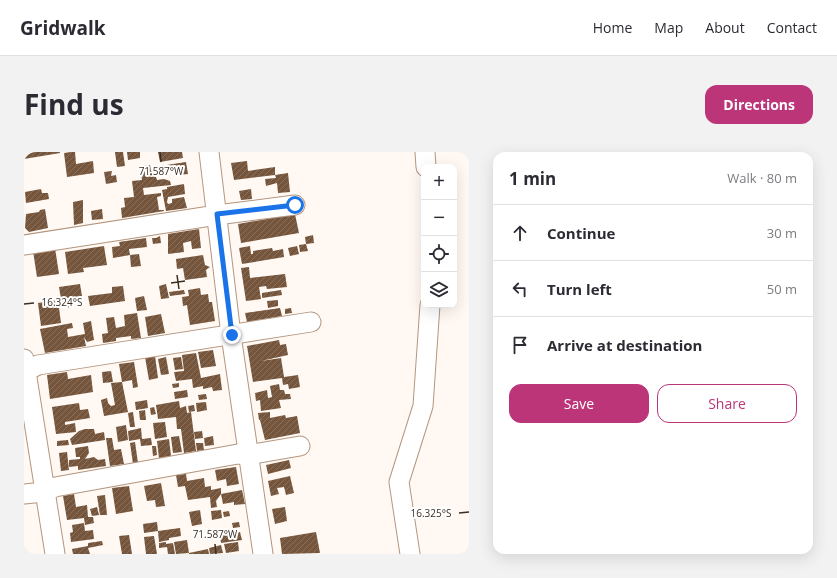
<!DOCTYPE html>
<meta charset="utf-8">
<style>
:root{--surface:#fff;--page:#f2f2f3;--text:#2b2b33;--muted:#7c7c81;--line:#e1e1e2;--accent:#bb3578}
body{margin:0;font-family:"Open Sans",sans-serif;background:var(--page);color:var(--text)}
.controls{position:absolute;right:12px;top:12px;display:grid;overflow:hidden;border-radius:8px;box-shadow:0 4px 16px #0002}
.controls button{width:36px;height:36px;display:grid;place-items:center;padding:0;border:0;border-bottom:1px solid var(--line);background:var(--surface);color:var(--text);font:20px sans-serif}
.stop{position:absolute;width:12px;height:12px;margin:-9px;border:3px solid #1a73e8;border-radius:50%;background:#fff}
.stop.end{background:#1a73e8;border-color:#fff;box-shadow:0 1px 4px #0008}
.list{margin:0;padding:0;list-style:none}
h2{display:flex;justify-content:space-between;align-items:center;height:52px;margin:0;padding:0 16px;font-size:17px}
h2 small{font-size:13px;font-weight:400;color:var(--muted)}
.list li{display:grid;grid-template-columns:26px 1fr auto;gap:12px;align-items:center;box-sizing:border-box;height:56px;padding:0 16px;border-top:1px solid var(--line)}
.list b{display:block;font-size:15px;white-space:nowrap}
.list em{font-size:13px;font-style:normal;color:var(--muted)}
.actions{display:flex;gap:8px;padding:12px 16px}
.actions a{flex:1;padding:9px 0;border:1px solid var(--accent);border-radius:12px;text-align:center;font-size:14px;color:var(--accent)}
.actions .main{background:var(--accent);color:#fff}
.icon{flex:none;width:22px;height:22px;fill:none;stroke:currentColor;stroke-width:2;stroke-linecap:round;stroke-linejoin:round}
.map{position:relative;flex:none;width:445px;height:402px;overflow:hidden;border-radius:12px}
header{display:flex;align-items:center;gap:24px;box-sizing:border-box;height:56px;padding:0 20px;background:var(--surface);border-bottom:1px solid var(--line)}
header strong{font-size:19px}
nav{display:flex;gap:22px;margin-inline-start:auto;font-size:14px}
.intro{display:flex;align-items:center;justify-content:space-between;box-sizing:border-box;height:96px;padding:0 24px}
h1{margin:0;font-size:28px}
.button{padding:10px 18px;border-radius:12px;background:var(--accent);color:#fff;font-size:14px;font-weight:700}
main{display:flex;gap:24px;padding:0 24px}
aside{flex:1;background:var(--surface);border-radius:12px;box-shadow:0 4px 16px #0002}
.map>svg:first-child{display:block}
.building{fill:url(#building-hatch)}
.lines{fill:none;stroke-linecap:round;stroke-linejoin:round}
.minor-casing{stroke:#b4967f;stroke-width:21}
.minor{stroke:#fff;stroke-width:19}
.route{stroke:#1a73e8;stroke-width:5}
.ticks{fill:none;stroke:#3a2e24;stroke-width:1.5}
.ticks-label{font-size:10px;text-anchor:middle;fill:#3a2e24;stroke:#fff;stroke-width:4;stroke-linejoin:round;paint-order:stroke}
</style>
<header>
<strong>Gridwalk</strong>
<nav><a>Home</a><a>Map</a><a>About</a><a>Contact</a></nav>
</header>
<div class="intro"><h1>Find us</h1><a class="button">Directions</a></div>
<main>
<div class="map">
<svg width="445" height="402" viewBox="0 0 445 402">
<defs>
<pattern id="building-hatch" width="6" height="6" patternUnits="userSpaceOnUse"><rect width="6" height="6" fill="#75553b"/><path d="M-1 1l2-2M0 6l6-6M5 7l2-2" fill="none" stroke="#89705c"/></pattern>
</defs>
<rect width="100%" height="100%" fill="#fff8f3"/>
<g class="building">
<path d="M0,0h36v1l-36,6z"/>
<path d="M47,0h4l1,12 17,-3 1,12 -27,4 -3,-24z"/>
<path d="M91,0h8l2,14 -8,1z"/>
<path d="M103,0h13v6l-12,2z"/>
<path d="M134,0h24l1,6 -23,4z"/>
<path d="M223,9l1,10 27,-4v8l13,-2 2,19 -12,1 -1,-10 -11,3 -1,-7 11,-1 -1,-3 -41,5 -3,-17z"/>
<path d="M162,10l2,12 -9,1 -1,-5 -21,3 3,-7z"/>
<path d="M126,13l1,6h3l3,9 7,-1 6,2 1,4 -28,3 1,7 17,-2v3l-4,1 2,13h5v1l-42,7 -1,-10 4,-1 -1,-9 10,-1 -2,-16 10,-1 -2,-14z"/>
<path d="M88,19l-1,5 5,-1 1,7 -11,2 -2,-12z"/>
<path d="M160,32l1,10 -17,3 -1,5 1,2 4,-1v-4l12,-2 3,11 -21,3 -4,-21 5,-1v-2z"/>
<path d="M17,37l1,4h6l1,6 -23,4 -1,-11z"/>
<path d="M227,37l1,10 -11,1 -2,-9z"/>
<path d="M59,48v23l-9,2 -1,-23z"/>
<path d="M21,57l3,19 -19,4 -4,-4 1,-14 13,-2 1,-2z"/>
<path d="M78,57l1,10 -11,1 -1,-9z"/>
<path d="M271,62l4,19 -58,10 -3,-19z"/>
<path d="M175,77l2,19 -9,1 -1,-8 -8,2 1,9 -16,2v-20z"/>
<path d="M289,83l1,8 -8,1 -1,-7z"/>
<path d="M136,84l1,7 -8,1 -1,-6h4z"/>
<path d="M122,86l1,9 -18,2 1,6 -17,3 -1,-11 8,-1 -1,-4z"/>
<path d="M282,92l2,7 -8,1 -1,-7z"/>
<path d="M80,94l3,19 -24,3 1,4 -16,2 -3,-22z"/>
<path d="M226,94l1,8h2v-3l19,-3 1,3 10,-2 1,8 -42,7 -3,-16z"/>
<path d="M273,94l2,8 -9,2 -2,-8z"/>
<path d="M31,96l4,26 -22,3 -4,-26z"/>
<path d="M115,102l2,12 -10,1 -1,-12z"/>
<path d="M179,103l2,10 5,2 -4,3 1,7 -22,3 -2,-12 -6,1 -1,-10z"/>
<path d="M225,115l1,11 35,-4 2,13 -20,2 -1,-3 -7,1 2,12 -15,2 -5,-33z"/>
<path d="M56,132l2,12 -21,3 -2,-12z"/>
<path d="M142,132l3,14 -8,1 -2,-13z"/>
<path d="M99,134l2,15 -35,5 -2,-10 24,-3v-6z"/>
<path d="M176,136l1,7 7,-1 1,8h3l3,19 -25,4 -3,-20 -4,1 -1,-9 7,-1 -1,-6z"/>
<path d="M160,138l1,4 -15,2 -1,-4z"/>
<path d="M257,138l1,5 -20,3v-5z"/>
<path d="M120,144l3,14 -10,1 -2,-13z"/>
<path d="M34,148l3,23 -20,3 -3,-23z"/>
<path d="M254,148v6l-10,2 -1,-7z"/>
<path d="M47,149v6l-9,1 -1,-6z"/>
<path d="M256,156l2,8 -35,6 -2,-9z"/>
<path d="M267,156l1,5 -7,1v-5z"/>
<path d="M113,161l4,25 -10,1v-3l-15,2v3l-13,2 -1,-9 6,-1 -2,-15 8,-1 2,11 9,-2 -1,-11z"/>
<path d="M137,162l4,19 -17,3 -3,-19z"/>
<path d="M67,169l3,19 -7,2 -3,-5 2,9 -41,7 -5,-24 32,-6 1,5 -6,1 1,8 17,-3 -2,-11z"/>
<path d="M255,188l1,5 6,-1 2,11 -27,6 20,-3 3,19 14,-2 2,12 -11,2 -1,-5 -5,1 -1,-7 -29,4 -6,-36z"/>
<path d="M189,198l3,16 -15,2 -3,-16z"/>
<path d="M172,201l5,25 19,-4 2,16 -9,1 -1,-4 -9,2v-3l-10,2 -1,-9 -16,2 -2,-9 10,-1 -2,-16z"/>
<path d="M131,204l3,22 -9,2 -4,-23z"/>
<path d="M142,205l3,17 -8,1 -3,-16z"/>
<path d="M157,205l2,12 -8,1 -2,-12z"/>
<path d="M110,210l4,25 -5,1 -1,-8 -10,2 -3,-18z"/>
<path d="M87,219l2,11 -10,1 -1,-11z"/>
<path d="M43,220l1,7 23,-4 2,17 -43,7 -3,-24z"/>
<path d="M98,230l6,30 -24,4 -3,-16 6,-2 1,5 3,3 4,-1 -4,-22z"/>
<path d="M155,231v4l-6,1 -1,-4z"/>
<path d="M255,232l1,6h4l1,4h5l1,5 -12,1 2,8 -20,3 -1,-11 -4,1 -1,-8 12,-3 1,8 4,-1 -2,-11z"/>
<path d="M163,238l1,7 -13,2 -1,-7z"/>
<path d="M182,242l1,5 -8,1 -1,-5z"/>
<path d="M123,248l1,8 -12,2 -1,-8z"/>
<path d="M155,249l1,7 6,-2 1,7 4,-1 5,39 -12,2 -3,-24h-4l-1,-12 -18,2 -2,-14z"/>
<path d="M182,250l1,8 -10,2 -1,-9z"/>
<path d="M55,251l1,7 8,-1 2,9 -25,4v3l10,-2 1,9 -20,2 -4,-27z"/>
<path d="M170,253l1,6 -6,1 -1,-6z"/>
<path d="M130,255l2,7 -5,1 -1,-7z"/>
<path d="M121,258l1,10h-6l-1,-9z"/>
<path d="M109,260l2,15h-5l-2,-14z"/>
<path d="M246,260v6l15,-3 1,3 11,-2 3,17 -35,7 -5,-20 7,-1 -8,1 -1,-7z"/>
<path d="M141,270l2,15 -12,2 -2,-16z"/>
<path d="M102,273l2,15 -10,2 -2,-15z"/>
<path d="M117,276l1,11 9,-1 1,7 -11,1 -1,-7 -11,2 -1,-10z"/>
<path d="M61,277h9l1,5 9,-2 1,8 -33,5 -2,-6 9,-8z"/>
<path d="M178,279l1,7 -8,1 -1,-7z"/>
<path d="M155,284l3,16 -9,1 -2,-16z"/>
<path d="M189,284l1,9 -9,1 -1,-8z"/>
<path d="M82,286h6l2,12 7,-1 3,15 -14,2z"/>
<path d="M145,287l2,17 -12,2 -2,-17z"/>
<path d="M44,288l1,5 -12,1v-5z"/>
<path d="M111,290l3,21 -5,1 -3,-21z"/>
<path d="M172,291h7l1,7 -7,1z"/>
<path d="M64,294l1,7 -4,6 9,-2 4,3 7,-1 1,7 -28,4v-4l-9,1v-7l11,-1v-2h-4l-1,-9z"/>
<path d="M128,294h4l1,9 -4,1z"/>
<path d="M43,300l2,18 -8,1 -2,-18z"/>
<path d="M265,308l2,8 -23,6 -2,-9z"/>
<path d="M212,315l3,17 -12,2 -1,-7 -9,2 -2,-11z"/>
<path d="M162,322l1,7 17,-3 1,9 6,-1v4l10,-2v6l21,-4 3,14 -11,1v-3l-11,2 -2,-10 -5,7 1,6 -6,1 -1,-11 -22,3 -3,-14 -7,1 -2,-12z"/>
<path d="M266,324l4,17 -8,2 -2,-8 -7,1 2,6 -8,2 -3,-15z"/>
<path d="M137,331l4,23 -9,1 -1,-7 -8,1 -3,-15z"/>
<path d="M105,334l4,25 -17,3 -4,-26z"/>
<path d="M50,342l2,13 11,-2 1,12h5l1,6 -9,2 -1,-7 -17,2 -4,-24z"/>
<path d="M81,343l2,20h-7l-3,-19z"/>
<path d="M73,355l2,8 -7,1 -2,-7z"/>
<path d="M261,355l2,14 -12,3 -3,-15z"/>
<path d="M176,358l2,14 -10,2 -3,-14z"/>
<path d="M197,358l1,8 -10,2 -1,-9z"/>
<path d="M205,359l1,5 -6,1 -1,-5z"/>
<path d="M133,370l1,9 22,-3 1,8 -12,2v2l-10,2 -1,-11 -14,2 -1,-9z"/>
<path d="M215,370l1,5 -7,1 -1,-5z"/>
<path d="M60,371l1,8 8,-1 1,9 -23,3 -1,-9 3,-1 -1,-7z"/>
<path d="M216,380l2,8 -21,3 -1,-8z"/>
<path d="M292,380l4,21 -38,1 -2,-16z"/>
<path d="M105,383l3,19h-10l-3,-18z"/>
<path d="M130,384l3,18h-11l-2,-17z"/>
<path d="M163,388l2,13 -13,1 -2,-12z"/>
<path d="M78,389l1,4 -15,3 2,6h-17l-1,-5 16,-3v-3z"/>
<path d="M142,390v2l7,-1 2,11h-7l-1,-7 -8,1v-5z"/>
<path d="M214,390l1,9 -13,2 -2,-9z"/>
<path d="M197,393l2,8 -13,1 -1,-6z"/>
<path d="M184,397l1,5h-20v-1z"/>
</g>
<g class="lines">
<g class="minor-casing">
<g id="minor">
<path d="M185,0l22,183 32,219"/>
<path d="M401,0l1,15"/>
<path d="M0,93l193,-30 78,-10"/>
<path d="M0,207l31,195"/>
<path d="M0,220l14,-7 273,-43"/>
<path d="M0,342l20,-2 11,-5 183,-33 10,1 52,-9"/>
<path d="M386,402l-11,-72 24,-76 7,-101"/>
</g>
</g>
<use href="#minor" class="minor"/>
</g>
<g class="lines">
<path class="route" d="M208,183l-15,-121 78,-9"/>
</g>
<path class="ticks" d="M136,0l1,10M153,123l2,14M147,131l14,-2M0,152l10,-1M435,361l10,-1M191,392l1,10"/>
<g class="ticks-label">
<text x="137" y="23">71.587°W</text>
<text x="38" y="154">16.324°S</text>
<text x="407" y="365">16.325°S</text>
<text x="191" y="386">71.587°W</text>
</g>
</svg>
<div class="controls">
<button>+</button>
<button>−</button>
<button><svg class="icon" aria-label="locate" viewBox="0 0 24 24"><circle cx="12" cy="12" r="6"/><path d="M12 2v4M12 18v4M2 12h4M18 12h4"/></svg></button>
<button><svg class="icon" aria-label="layers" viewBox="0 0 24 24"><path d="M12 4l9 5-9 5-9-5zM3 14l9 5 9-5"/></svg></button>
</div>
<div class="stop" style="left:271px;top:53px"></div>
<div class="stop end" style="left:208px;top:183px"></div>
</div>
<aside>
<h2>1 min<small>Walk · 80 m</small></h2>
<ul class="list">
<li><svg class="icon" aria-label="ahead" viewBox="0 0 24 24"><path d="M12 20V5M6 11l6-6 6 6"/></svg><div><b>Continue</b></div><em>30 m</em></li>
<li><svg class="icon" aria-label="left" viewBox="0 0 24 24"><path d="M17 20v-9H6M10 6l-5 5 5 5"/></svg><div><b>Turn left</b></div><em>50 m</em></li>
<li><svg class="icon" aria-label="arrive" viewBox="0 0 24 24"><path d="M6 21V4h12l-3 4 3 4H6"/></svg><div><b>Arrive at destination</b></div></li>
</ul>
<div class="actions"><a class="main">Save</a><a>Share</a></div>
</aside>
</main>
